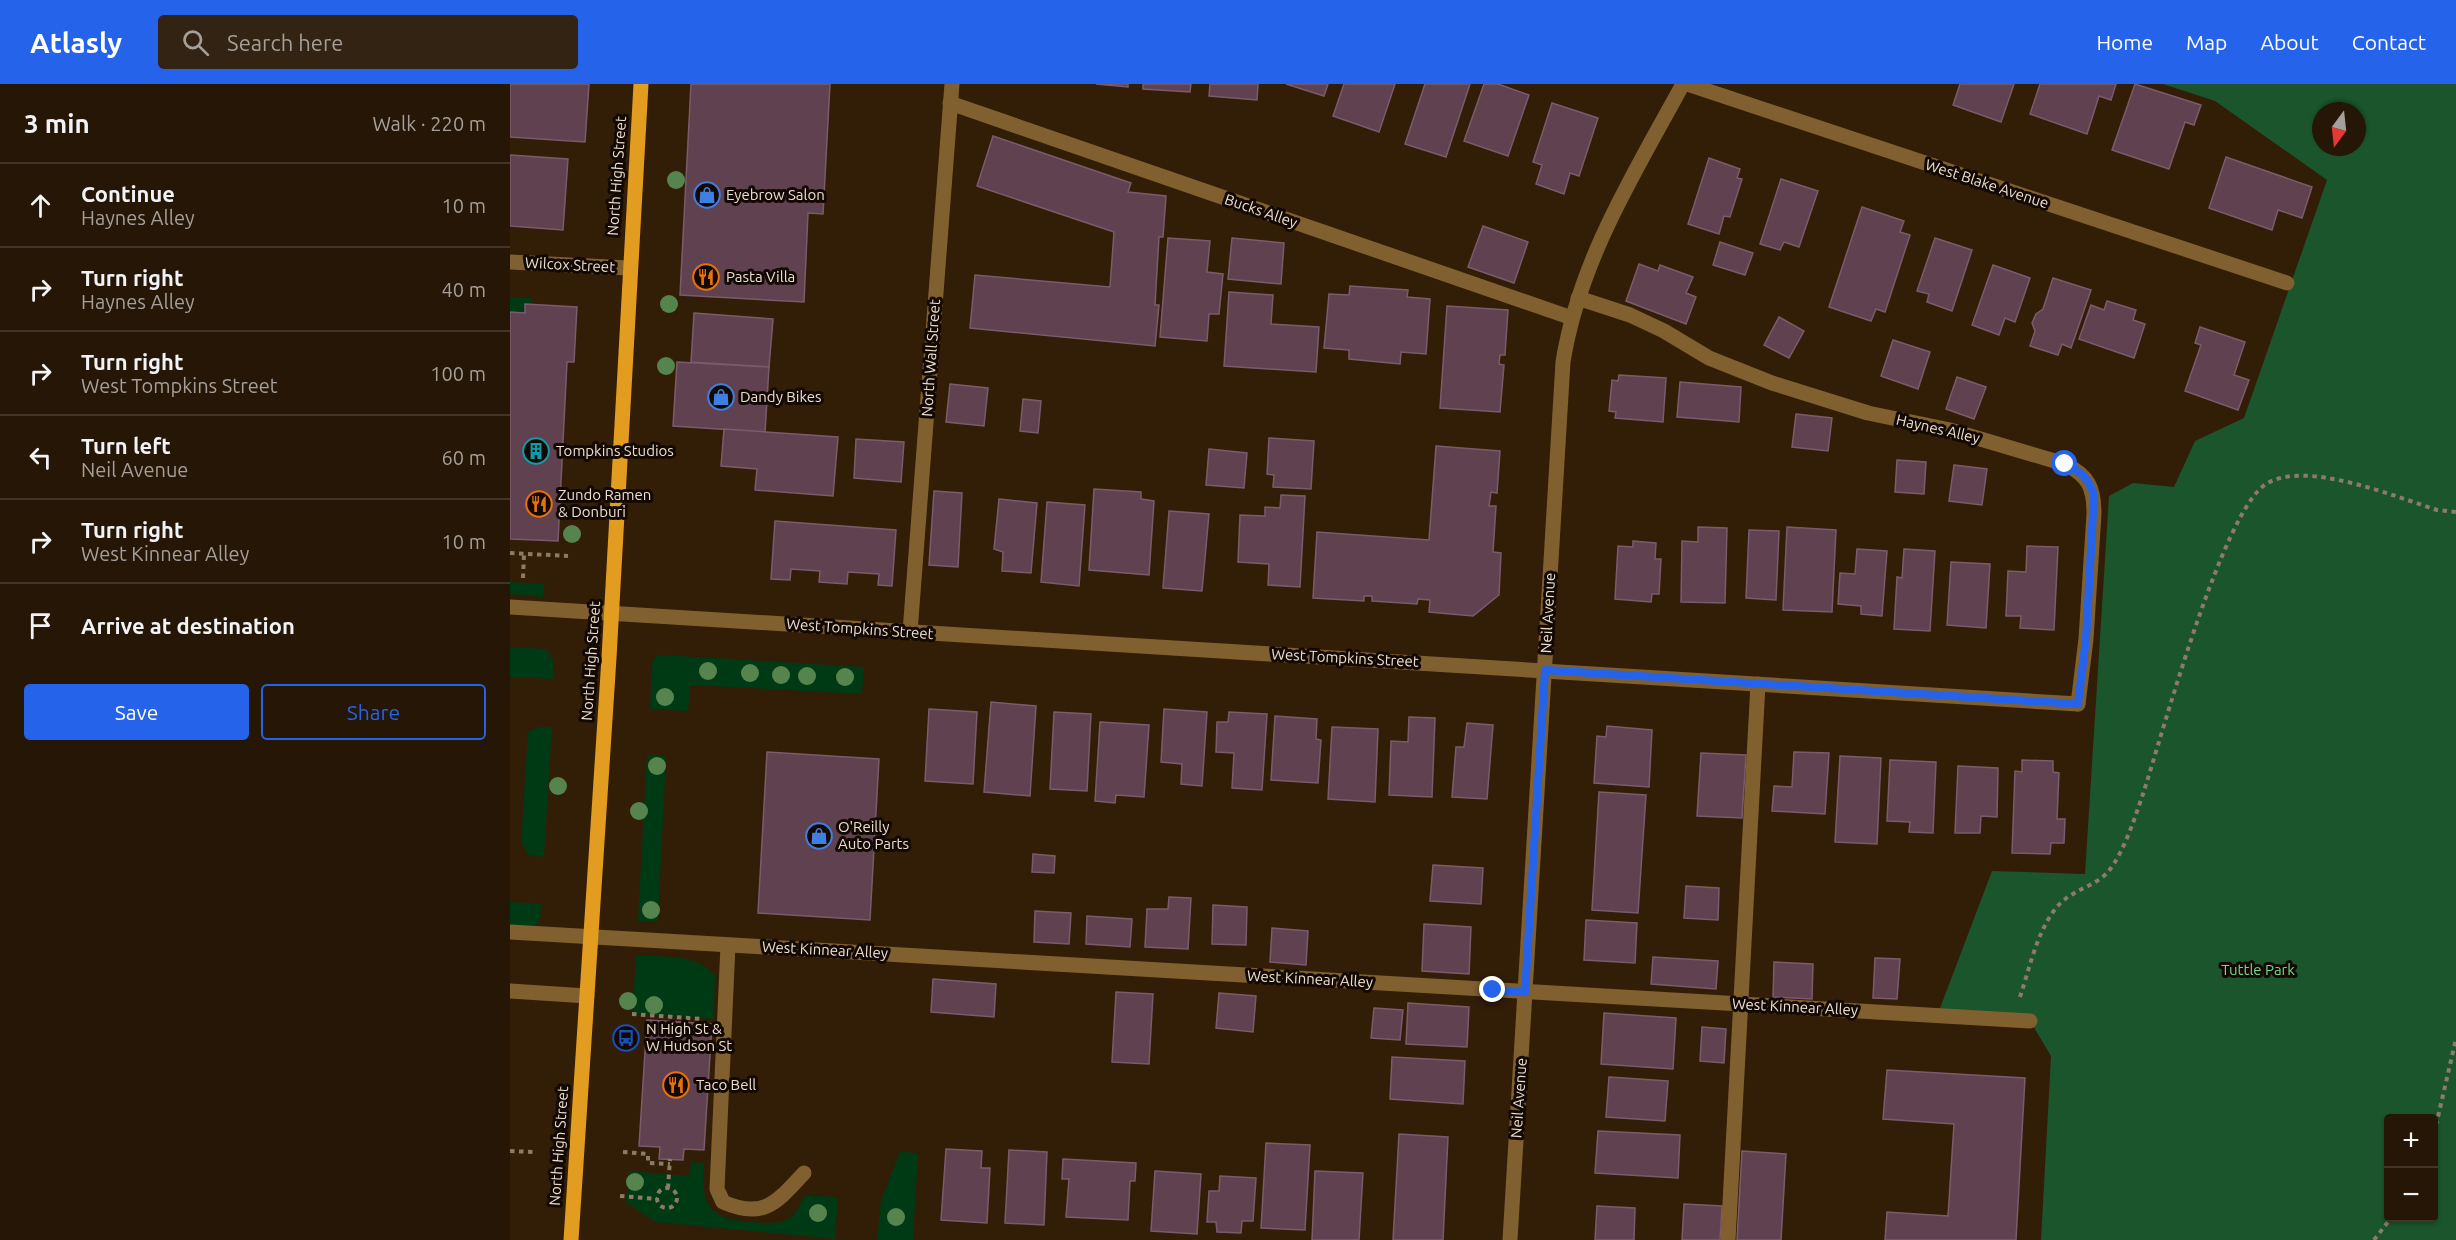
<!DOCTYPE html>
<meta charset="utf-8">
<style>
:root{--surface:#261605;--page:#322313;--text:#f1f3f6;--muted:#a49f9a;--line:#423527;--accent:#2563eb}
body{margin:0;font-family:Ubuntu,sans-serif;background:var(--page);color:var(--text)}
.controls{position:absolute;right:18px;bottom:18px;display:grid;overflow:hidden;border-radius:6px;box-shadow:0 2px 4px #0004}
.controls button{width:54px;height:54px;display:grid;place-items:center;padding:0;border:0;border-bottom:2px solid var(--line);background:var(--surface);color:var(--text);font:30px sans-serif}
.compass{position:absolute;left:1802px;top:18px;width:54px;height:54px;border-radius:50%;background:var(--surface);box-shadow:0 2px 4px #0004;rotate:195deg}
.stop{position:absolute;width:18px;height:18px;margin:-14px;border:4px solid #2563eb;border-radius:50%;background:#fff}
.stop.end{background:#2563eb;border-color:#fff;box-shadow:0 2px 6px #0008}
.list{margin:0;padding:0;list-style:none}
h2{display:flex;justify-content:space-between;align-items:center;height:78px;margin:0;padding:0 24px;font-size:26px}
h2 small{font-size:20px;font-weight:400;color:var(--muted)}
.list li{display:grid;grid-template-columns:39px 1fr auto;gap:18px;align-items:center;box-sizing:border-box;height:84px;padding:0 24px;border-top:2px solid var(--line)}
.list b{display:block;font-size:22px;white-space:nowrap}
.list p{margin:0;font-size:20px;white-space:nowrap;color:var(--muted)}
.list em{font-size:20px;font-style:normal;color:var(--muted)}
.actions{display:flex;gap:12px;padding:18px 24px}
.actions a{flex:1;padding:14px 0;border:2px solid var(--accent);border-radius:6px;text-align:center;font-size:21px;color:var(--accent)}
.actions .main{background:var(--accent);color:#fff}
.icon{flex:none;width:33px;height:33px;fill:none;stroke:currentColor;stroke-width:2;stroke-linecap:round;stroke-linejoin:round}
.map{position:relative;flex:none;width:1946px;height:1156px;overflow:hidden}
header{display:flex;align-items:center;gap:36px;box-sizing:border-box;height:84px;padding:0 30px;background:var(--accent);color:#fff}
header strong{font-size:28px}
nav{display:flex;gap:33px;margin-inline-start:auto;font-size:21px}
.search{width:420px;height:54px;background:var(--page);display:flex;align-items:center;gap:15px;box-sizing:border-box;padding:0 21px;border-radius:6px;color:var(--muted);font-size:22px}
main{display:flex}
aside{flex:1;background:var(--surface)}
.map>svg:first-child{display:block}
.green{fill:#003a14}
.forest{fill:#1a552b;fill-rule:evenodd}
.building{fill:#5f4150;stroke:#7b5b6b;stroke-width:1.5}
.lines{fill:none;stroke-linecap:round;stroke-linejoin:round}
.path{stroke:#8d7b6a;stroke-width:4;stroke-dasharray:4.5 4.5;stroke-linecap:butt}
.service{stroke:#81602f;stroke-width:15}
.minor{stroke:#81602f;stroke-width:15}
.tertiary{stroke:#81602f;stroke-width:15}
.primary{stroke:#e29c20;stroke-width:15}
.tree{fill:#56844f}
.route{stroke:#2563eb;stroke-width:8}
.labels{text-anchor:middle;stroke-width:6;stroke-linejoin:round;paint-order:stroke}
.street-label{font-size:15px;fill:#ecddd0;stroke:#130903}
.poi-label{font-size:15px;fill:#ecddd0;stroke:#130903;text-anchor:start}
.park-label{font-size:15px;fill:#73d88a;stroke:#130903}
</style>
<header>
<strong>Atlasly</strong>
<div class="search"><svg class="icon" aria-label="search" viewBox="0 0 24 24"><circle cx="10" cy="10" r="6"/><path d="M15 15l6 6"/></svg>Search here</div>
<nav><a>Home</a><a>Map</a><a>About</a><a>Contact</a></nav>
</header>
<main>
<aside>
<h2>3 min<small>Walk · 220 m</small></h2>
<ul class="list">
<li><svg class="icon" aria-label="ahead" viewBox="0 0 24 24"><path d="M12 20V5M6 11l6-6 6 6"/></svg><div><b>Continue</b><p>Haynes Alley</p></div><em>10 m</em></li>
<li><svg class="icon" aria-label="right" viewBox="0 0 24 24"><path d="M7 20v-9h11M14 6l5 5-5 5"/></svg><div><b>Turn right</b><p>Haynes Alley</p></div><em>40 m</em></li>
<li><svg class="icon" aria-label="right" viewBox="0 0 24 24"><path d="M7 20v-9h11M14 6l5 5-5 5"/></svg><div><b>Turn right</b><p>West Tompkins Street</p></div><em>100 m</em></li>
<li><svg class="icon" aria-label="left" viewBox="0 0 24 24"><path d="M17 20v-9H6M10 6l-5 5 5 5"/></svg><div><b>Turn left</b><p>Neil Avenue</p></div><em>60 m</em></li>
<li><svg class="icon" aria-label="right" viewBox="0 0 24 24"><path d="M7 20v-9h11M14 6l5 5-5 5"/></svg><div><b>Turn right</b><p>West Kinnear Alley</p></div><em>10 m</em></li>
<li><svg class="icon" aria-label="arrive" viewBox="0 0 24 24"><path d="M6 21V4h12l-3 4 3 4H6"/></svg><div><b>Arrive at destination</b></div></li>
</ul>
<div class="actions"><a class="main">Save</a><a>Share</a></div>
</aside>
<div class="map">
<svg width="1946" height="1156" viewBox="0 0 1946 1156">
<rect width="100%" height="100%" fill="#321d07"/>
<g class="green">
<path d="M0,213l22,1v6h-7v9l-15,-1z"/>
<path d="M0,498l34,2 -1,13 -33,-3z"/>
<path d="M0,563l36,2 7,12v18l-43,-2z"/>
<path d="M154,571l200,12 -2,27 -172,-9 -2,26 -38,-2 2,-46 4,-7z"/>
<path d="M29,643h13l-8,130 -16,-2 -7,-13 7,-110z"/>
<path d="M137,671l19,1 -8,166 -20,-1z"/>
<path d="M0,818l31,2 -1,18 -6,4 -24,-1z"/>
<path d="M126,872c27,0 59,-2 79,19l-1,44 -82,-5z"/>
<path d="M390,1068l18,1 -5,87h-36l4,-39z"/>
<path d="M181,1078l13,1c-3,44 4,56 49,59 12,1 25,3 36,-4 7,-4 12,-16 16,-23l33,2 -3,42 -180,-17 -29,-20 3,-31 60,5z"/>
</g>
<path class="forest" d="M1653,0h293v1156h-415l10,-184 -21,-35 -93,-5 55,-145 93,3 24,-378 24,-13 41,4 21,-46 49,-23 83,-238 -112,-79zM1811,27h36v36h-36zM1878,1034h46v100h-46z"/>
<g class="building">
<path d="M0,0h79l-4,58 -75,-5z"/>
<path d="M181,0h139l-7,130 -15,-1 -4,89 -124,-7z"/>
<path d="M586,0h32v3z"/>
<path d="M633,0h48l-1,8 -47,-3z"/>
<path d="M700,0h48l-1,16 -48,-4z"/>
<path d="M776,0h42l-4,12z"/>
<path d="M834,0h51l-16,48 -46,-16z"/>
<path d="M915,0h45l-24,73 -41,-13z"/>
<path d="M974,0h14l31,11 -21,61 -44,-15z"/>
<path d="M1450,0h54l-13,38 -48,-17z"/>
<path d="M1530,0h76l-5,16 -12,-4 -12,38 -57,-20z"/>
<path d="M1625,0l66,21 -7,20 -9,-3 -16,47 -57,-19z"/>
<path d="M1042,19l46,15 -19,58 -9,-3 -6,21 -28,-10 6,-19 -9,-3z"/>
<path d="M483,52l138,47 -3,9 38,4 -3,41h-4l-4,68h4l-4,41 -185,-18 5,-53 135,12 4,-55 -137,-46z"/>
<path d="M0,71l58,4 -5,71 -53,-4z"/>
<path d="M1716,73l86,30 -10,31 -24,-8 -6,20 -63,-22z"/>
<path d="M1199,74l31,11 -3,9 5,1 -12,38 -6,-1 -5,18 -31,-10z"/>
<path d="M1271,95l37,12 -19,56 -15,-5 -4,8 -20,-6z"/>
<path d="M1352,123l42,14 -4,11 10,3 -25,77 -9,-3 -5,12 -42,-14z"/>
<path d="M973,142l45,16 -14,41 -46,-16z"/>
<path d="M658,154l42,3 -3,31 16,2 -4,40h-10l-2,27 -47,-4z"/>
<path d="M722,154l52,5 -3,41 -53,-5z"/>
<path d="M1425,154l37,12 -20,61 -25,-9 2,-8 -12,-3z"/>
<path d="M1210,158l33,11 -8,22 -32,-10z"/>
<path d="M1129,180l19,7 2,-6 33,12 -7,16 10,4 -10,27 -60,-23z"/>
<path d="M1483,181l37,13 -15,44 -10,-4 -6,17 -27,-10z"/>
<path d="M1543,194l38,12 -20,58 -9,-4 -4,11 -28,-9 5,-15 -3,-8 4,-9 7,-5z"/>
<path d="M840,202l58,4 -1,7 23,2 -4,55 -25,-2 -1,12 -51,-5v-9l-25,-2 5,-54 20,1z"/>
<path d="M719,208l44,3 -2,29 48,3 -3,45 -92,-6z"/>
<path d="M1597,217l29,9 -3,10 12,4 -11,34 -55,-19 12,-34 13,5z"/>
<path d="M15,220l52,3 -3,55h-7l-9,179 -48,-2v-227l15,1z"/>
<path d="M937,222l61,4 -3,45h-5l-1,9 5,1 -4,47 -60,-4z"/>
<path d="M184,229l79,6 -4,48 -78,-5z"/>
<path d="M1269,233l25,14 -15,27 -25,-13z"/>
<path d="M1690,243l45,15 -11,33 15,5 -11,30 -53,-19 16,-46 -6,-2z"/>
<path d="M1383,256l37,12 -12,37 -37,-13z"/>
<path d="M167,278l92,5 -4,65 -92,-6z"/>
<path d="M1109,291l47,3 -3,44 -48,-4 1,-6 -7,-1 3,-31 6,1z"/>
<path d="M1447,293l29,10 -12,32 -28,-10z"/>
<path d="M1170,298l61,5 -2,35 -62,-5z"/>
<path d="M440,300l38,4 -4,38 -38,-4z"/>
<path d="M513,315l18,2 -3,32 -18,-2z"/>
<path d="M1286,330l36,4 -4,33 -36,-4z"/>
<path d="M214,345l114,8 -5,59 -78,-6 2,-21 -36,-3z"/>
<path d="M759,354l45,3 -3,48 -38,-2 1,-12 -7,-1z"/>
<path d="M346,355l48,3 -3,40 -47,-4z"/>
<path d="M926,362l64,5 -3,42 -6,-1 -2,14h7l-3,46 8,1 -2,42 -26,21 -44,-4 1,-12 -12,-1 -1,5 -45,-3v-5h-8v5l-51,-3 4,-66 112,8z"/>
<path d="M699,365l38,4 -3,35 -38,-3z"/>
<path d="M1387,376l29,2 -2,32 -29,-2z"/>
<path d="M1444,381l33,4 -5,36 -33,-4z"/>
<path d="M584,405l47,3v7l13,2 -5,74 -60,-5z"/>
<path d="M424,407l28,2 -4,74 -29,-2z"/>
<path d="M771,411l24,1 -5,91 -32,-2 1,-21 -31,-2 2,-47 25,1v-9l15,1z"/>
<path d="M489,415l38,4 -6,70 -29,-2 1,-19 -9,-3z"/>
<path d="M537,418l38,3 -6,81 -38,-4z"/>
<path d="M659,427l40,3 -7,77 -39,-3z"/>
<path d="M265,437l121,9 -4,56 -14,-1 1,-11 -31,-2 -1,12 -28,-2 1,-11 -29,-2 -1,11 -19,-1z"/>
<path d="M1188,443l29,1 -2,75 -44,-1 1,-61 16,1z"/>
<path d="M1277,443l49,3 -4,82 -49,-2z"/>
<path d="M1239,446l30,1 -3,69 -30,-2z"/>
<path d="M1123,457l23,2 -1,16h6l-2,35h-7l-1,8 -36,-3 3,-53 15,1z"/>
<path d="M1517,462l31,1 -4,83 -34,-2 1,-12h-15l2,-45 18,1z"/>
<path d="M1347,465l30,2 -5,65 -21,-2v-8l-23,-2 2,-31 15,1z"/>
<path d="M1394,465l31,2 -5,80 -36,-2 3,-52 5,1z"/>
<path d="M1441,478l39,2 -4,64 -39,-3z"/>
<path d="M481,618l45,4 -6,90 -46,-4z"/>
<path d="M419,625l48,3 -4,72 -48,-3z"/>
<path d="M654,625l43,3 -5,74 -21,-2 1,-20 -21,-2z"/>
<path d="M544,628l37,2 -4,77 -37,-2z"/>
<path d="M719,628l38,2 -5,76 -30,-2 2,-35 -18,-1 1,-30h11z"/>
<path d="M765,632l42,3 -1,20 5,1 -3,43 -47,-3z"/>
<path d="M899,633l26,1 -3,79 -43,-2 2,-54 17,1z"/>
<path d="M590,638l49,3 -5,72 -28,-2 -1,8 -20,-2z"/>
<path d="M957,639l26,2 -6,74 -35,-2 4,-50h8z"/>
<path d="M1097,642l45,4 -3,57 -55,-4 3,-47 9,1z"/>
<path d="M822,643l46,2 -3,73 -47,-3z"/>
<path d="M257,668l112,7 -9,161 -112,-7z"/>
<path d="M1284,668l35,1 -4,61 -53,-3 2,-25 18,1z"/>
<path d="M1191,669l45,2 -4,63 -45,-2z"/>
<path d="M1330,672l41,2 -4,86 -42,-2z"/>
<path d="M1380,676l46,2 -3,71 -24,-1 1,-10 -23,-1z"/>
<path d="M1512,676l31,1v11l6,1 -2,46h8l-1,24h-13l-1,11 -38,-1 3,-82 7,1z"/>
<path d="M1448,682l40,2 -1,49 -16,-1 -1,17h-25z"/>
<path d="M1089,708l47,3 -8,118 -46,-3z"/>
<path d="M523,770l22,2 -1,17 -22,-1z"/>
<path d="M923,781l50,3 -2,36 -51,-3z"/>
<path d="M1176,802l33,2 -1,32 -34,-2z"/>
<path d="M659,813l22,1 -3,51 -43,-2 2,-38h21z"/>
<path d="M703,821l34,2 -1,38 -34,-1z"/>
<path d="M525,827l36,2 -2,31 -35,-2z"/>
<path d="M577,832l45,3 -2,28 -44,-3z"/>
<path d="M1076,836l51,3 -2,40 -51,-3z"/>
<path d="M914,840l47,3 -2,47 -47,-3z"/>
<path d="M762,844l36,3 -2,34 -36,-3z"/>
<path d="M1143,873l65,4 -2,28 -65,-5z"/>
<path d="M1365,874l25,1 -3,40 -24,-1z"/>
<path d="M1264,878l39,2 -1,35 -39,-2z"/>
<path d="M423,895l63,5 -2,33 -63,-5z"/>
<path d="M606,908l37,2 -4,70 -37,-2z"/>
<path d="M709,909l37,3 -3,36 -37,-4z"/>
<path d="M898,919l61,4 -2,40 -61,-3z"/>
<path d="M864,924l29,2 -3,30 -29,-2z"/>
<path d="M1094,929l72,5 -3,51 -72,-5z"/>
<path d="M137,936l65,4 -8,126 -20,-1 -1,11 -24,-1 1,-12 -21,-1z"/>
<path d="M1192,943l24,2 -2,34 -24,-2z"/>
<path d="M882,973l73,4 -2,43 -73,-5z"/>
<path d="M1377,986l138,8 -9,162h-131l2,-28 61,4 6,-92 -71,-5z"/>
<path d="M1099,993l59,4 -3,40 -59,-4z"/>
<path d="M1088,1047l82,4 -2,43 -83,-5z"/>
<path d="M889,1050l49,3 -5,103h-50z"/>
<path d="M756,1059l44,2 -5,85 -44,-2z"/>
<path d="M436,1065l36,2 -1,17h9l-3,55 -46,-3z"/>
<path d="M499,1066l38,2 -3,73 -39,-2z"/>
<path d="M1232,1067l44,3 -5,86h-44z"/>
<path d="M553,1075l73,4 -1,18h-5l-2,39 -62,-3 3,-38h-7z"/>
<path d="M645,1087l46,3 -4,60 -46,-3z"/>
<path d="M805,1087l48,2 -4,67h-47z"/>
<path d="M710,1092l36,2 -3,43h-11l-1,12 -24,-1 -1,-10h-9l2,-31h10z"/>
<path d="M1174,1120l38,2 -2,34h-38z"/>
<path d="M1087,1122l38,2 -1,32h-39z"/>
</g>
<g class="lines">
<g class="path">
<path d="M0,469l58,3"/>
<path d="M13,494l1,-24"/>
<path d="M1510,913c9,-27 16,-61 33,-85 12,-18 30,-22 47,-33 20,-13 35,-62 43,-85 19,-58 79,-282 123,-310 39,-25 130,13 171,26l19,2"/>
<path d="M122,930l70,5"/>
<path d="M1924,1050l22,-95"/>
<path d="M0,1067l23,1"/>
<path d="M113,1068l25,2v9l22,1"/>
<circle cx="157" cy="1114" r="10"/>
<path d="M158,1104l2,-29"/>
<path d="M110,1112l37,3"/>
<path d="M1864,1156l17,-22"/>
</g>
<g class="service">
<path d="M440,19l622,215"/>
<path d="M1068,214l52,17 34,16 45,27 63,25 96,30 82,17 115,34c24,12 29,24 29,50l-8,125 -8,65"/>
<path d="M400,548l42,-548"/>
<path d="M0,848l1520,89"/>
<path d="M218,861l-11,244 6,13c41,18 54,0 81,-29"/>
<path d="M0,907l77,5"/>
<path d="M1218,1156l30,-556"/>
</g>
<g class="minor">
<path d="M1177,0l600,199"/>
<path d="M0,178l119,6"/>
<path d="M0,523l1568,97"/>
</g>
<path class="tertiary" d="M1000,1156l53,-878c16,-101 72,-190 120,-278"/>
<path class="primary" d="M61,1156l38,-582 32,-574"/>
</g>
<g class="tree">
<circle cx="166" cy="96" r="9"/>
<circle cx="159" cy="220" r="9"/>
<circle cx="156" cy="282" r="9"/>
<circle cx="62" cy="450" r="9"/>
<circle cx="198" cy="587" r="9"/>
<circle cx="240" cy="589" r="9"/>
<circle cx="271" cy="591" r="9"/>
<circle cx="297" cy="592" r="9"/>
<circle cx="335" cy="593" r="9"/>
<circle cx="155" cy="613" r="9"/>
<circle cx="147" cy="682" r="9"/>
<circle cx="48" cy="702" r="9"/>
<circle cx="129" cy="727" r="9"/>
<circle cx="141" cy="826" r="9"/>
<circle cx="118" cy="917" r="9"/>
<circle cx="144" cy="921" r="9"/>
<circle cx="125" cy="1098" r="9"/>
<circle cx="308" cy="1129" r="9"/>
<circle cx="386" cy="1133" r="9"/>
</g>
<g class="lines">
<path class="route" d="M983,906l32,2 20,-322 533,34 8,-65 8,-144c-6,-18 -13,-23 -29,-31"/>
</g>
<defs>
<g id="shop-ring" transform="scale(1.35)"><circle r="9.5" fill="#130903" stroke="#3f7fe0" stroke-width="1.5"/><path d="M-5-2.5h2.3a2.7 3.5 0 0 1 5.4 0H5L5.5 6h-11ZM-1.5-2.5h3a1.5 2.3 0 0 0-3 0Z" fill="#3f7fe0"/></g>
<g id="restaurant-ring" transform="scale(1.35)"><circle r="9.5" fill="#130903" stroke="#e8710a" stroke-width="1.5"/><path d="M-5-6h1v4h1v-4h1v4h1v-4h1v5L-1.5 .5V6h-2V.5L-5-1ZM5-6V6H3V1.5H1.5Q1.5-4 5-6Z" fill="#e8710a"/></g>
<g id="building-ring" transform="scale(1.35)"><circle r="9.5" fill="#130903" stroke="#0f9aa8" stroke-width="1.5"/><path d="M-4-6H4V6H1V3H-1V6H-4ZM-2.5-4.3h1.7v1.8h-1.7ZM.8-4.3h1.7v1.8H.8ZM-2.5-1h1.7V.8h-1.7ZM.8-1h1.7V.8H.8Z" fill="#0f9aa8"/></g>
<g id="bus-ring" transform="scale(1.35)"><circle r="9.5" fill="#130903" stroke="#1a4fb4" stroke-width="1.5"/><path d="M-5-6H5V4H4V6H2V4H-2V6H-4V4H-5ZM-3.5-4V0h7V-4ZM-3.5 1.2v1.5H-2V1.2ZM2 1.2v1.5H3.5V1.2Z" fill="#1a4fb4"/></g>
</defs>
<g fill-rule="evenodd">
<use href="#shop-ring" x="197" y="111"/>
<use href="#restaurant-ring" x="196" y="193"/>
<use href="#shop-ring" x="211" y="313"/>
<use href="#building-ring" x="26" y="367"/>
<use href="#restaurant-ring" x="29" y="420"/>
<use href="#shop-ring" x="309" y="752"/>
<use href="#bus-ring" x="116" y="954"/>
<use href="#restaurant-ring" x="166" y="1001"/>
</g>
<g class="labels">
<g class="street-label">
<text transform="translate(107 92) rotate(-86)" y="5">North High Street</text>
<text transform="translate(1477 100) rotate(18)" y="5">West Blake Avenue</text>
<text transform="translate(751 127) rotate(19)" y="5">Bucks Alley</text>
<text transform="translate(60 181) rotate(3)" y="5">Wilcox Street</text>
<text transform="translate(421 274) rotate(-86)" y="5">North Wall Street</text>
<text transform="translate(1428 345) rotate(13)" y="5">Haynes Alley</text>
<text transform="translate(1038 529) rotate(-87)" y="5">Neil Avenue</text>
<text transform="translate(350 545) rotate(4)" y="5">West Tompkins Street</text>
<text transform="translate(835 574) rotate(3)" y="5">West Tompkins Street</text>
<text transform="translate(81 577) rotate(-86)" y="5">North High Street</text>
<text transform="translate(315 866) rotate(3)" y="5">West Kinnear Alley</text>
<text transform="translate(800 895) rotate(3)" y="5">West Kinnear Alley</text>
<text transform="translate(1285 923) rotate(3)" y="5">West Kinnear Alley</text>
<text transform="translate(1009 1014) rotate(-86)" y="5">Neil Avenue</text>
<text transform="translate(49 1062) rotate(-86)" y="5">North High Street</text>
</g>
<g class="poi-label">
<text x="216" y="116">Eyebrow Salon</text>
<text x="216" y="198">Pasta Villa</text>
<text x="230" y="318">Dandy Bikes</text>
<text x="46" y="372">Tompkins Studios</text>
<text x="48" y="416">Zundo Ramen<tspan x="48" dy="17">&amp; Donburi</tspan></text>
<text x="328" y="748">O'Reilly<tspan x="328" dy="17">Auto Parts</tspan></text>
<text x="136" y="950">N High St &amp;<tspan x="136" dy="17">W Hudson St</tspan></text>
<text x="186" y="1006">Taco Bell</text>
</g>
<g class="park-label">
<text x="1748" y="891">Tuttle Park</text>
</g>
</g>
</svg>
<div class="controls">
<button>+</button>
<button>−</button>
</div>
<svg class="compass" viewBox="-18 -18 36 36"><path d="M0-13l5 13h-10z" fill="#e53935"/><path d="M0 13l5-13h-10z" fill="#a49f9a"/></svg>
<div class="stop" style="left:1555px;top:380px"></div>
<div class="stop end" style="left:983px;top:906px"></div>
</div>
</main>
